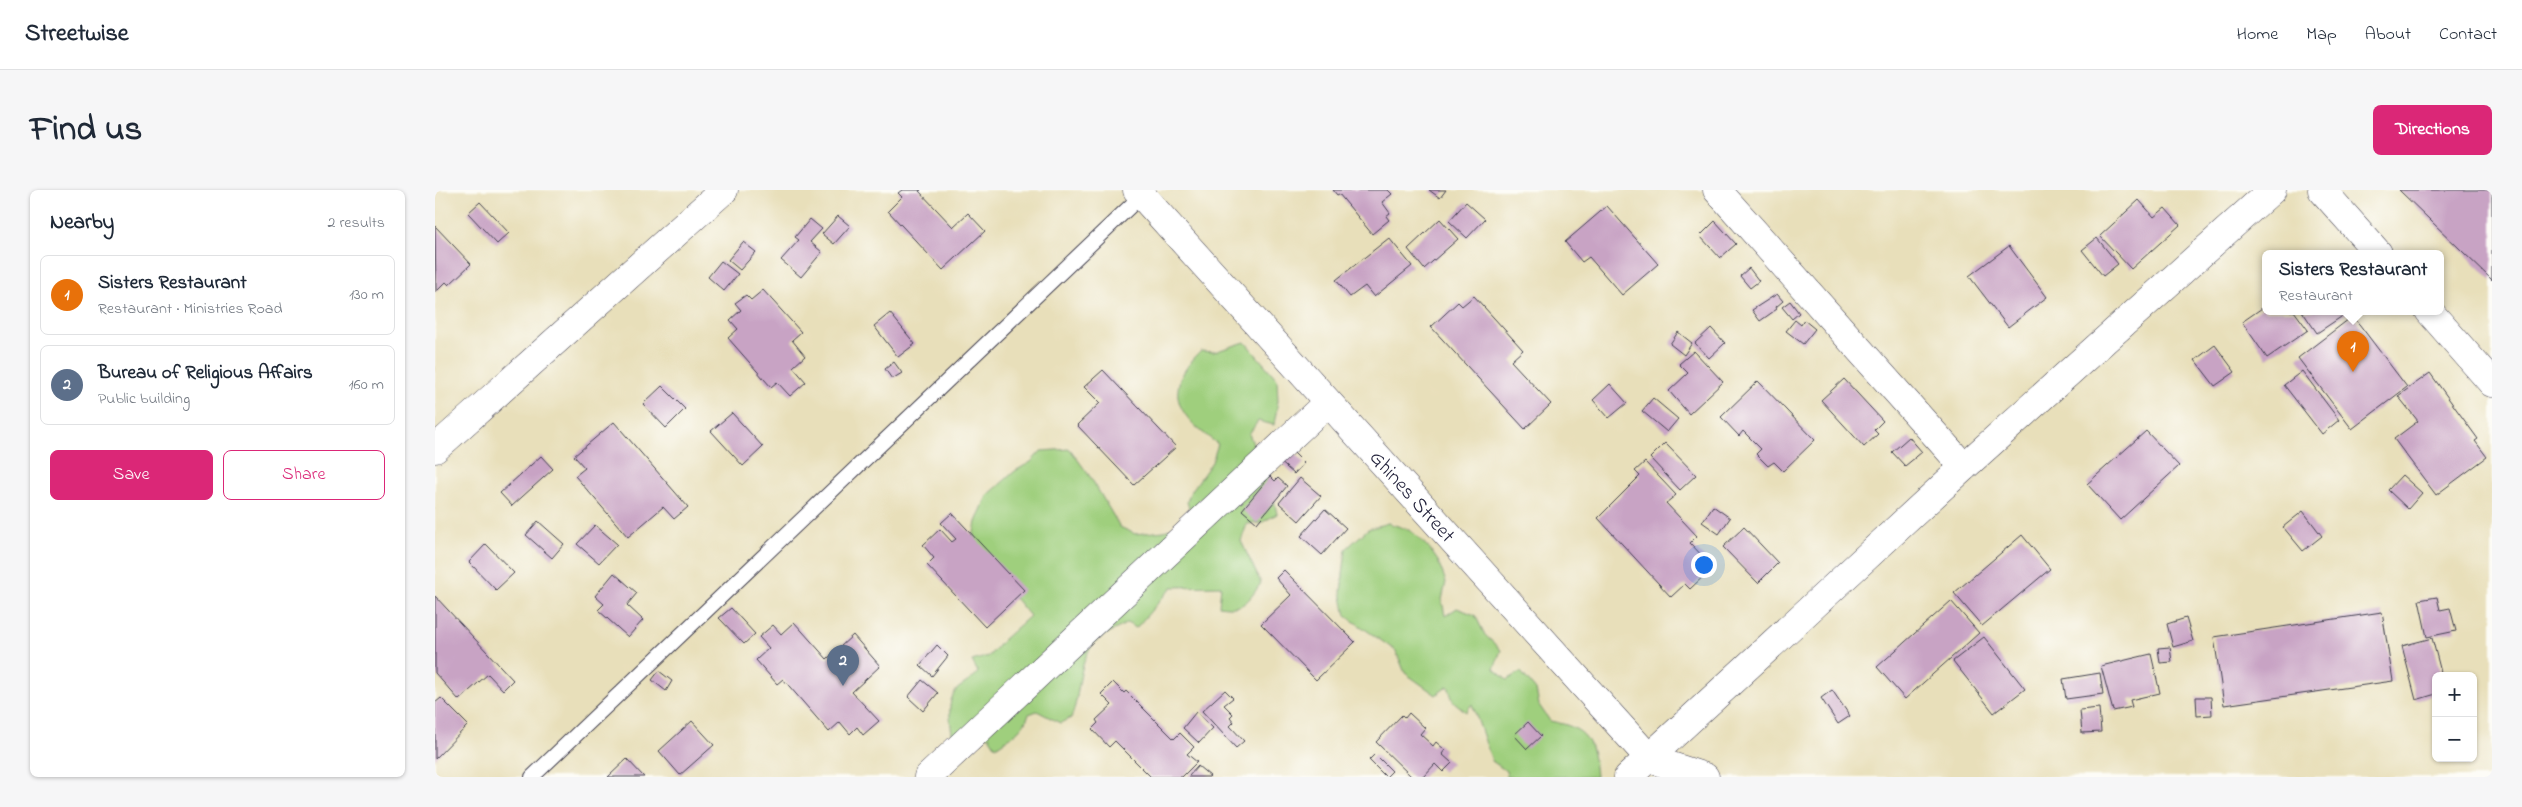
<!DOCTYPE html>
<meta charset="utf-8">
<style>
:root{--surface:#fff;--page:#f6f6f7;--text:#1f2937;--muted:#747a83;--line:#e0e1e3;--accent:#db2777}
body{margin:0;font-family:"Indie Flower",sans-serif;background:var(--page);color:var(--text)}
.controls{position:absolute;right:15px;bottom:15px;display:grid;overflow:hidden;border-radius:8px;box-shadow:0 1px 4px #0004}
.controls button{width:45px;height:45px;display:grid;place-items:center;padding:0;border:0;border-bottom:1px solid var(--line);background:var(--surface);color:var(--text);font:25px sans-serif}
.you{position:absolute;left:1268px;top:374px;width:18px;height:18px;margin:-12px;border:4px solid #fff;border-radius:50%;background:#1a73e8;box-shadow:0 0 0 8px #1a73e833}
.badge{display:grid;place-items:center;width:32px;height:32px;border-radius:50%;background:var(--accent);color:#fff;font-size:16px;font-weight:700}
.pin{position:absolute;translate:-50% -41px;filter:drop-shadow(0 1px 2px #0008)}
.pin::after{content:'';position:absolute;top:26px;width:18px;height:15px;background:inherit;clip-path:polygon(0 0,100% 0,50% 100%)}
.popup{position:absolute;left:1827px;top:60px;width:182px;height:65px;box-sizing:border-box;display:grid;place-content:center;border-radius:8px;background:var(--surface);filter:drop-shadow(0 1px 4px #0005);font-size:16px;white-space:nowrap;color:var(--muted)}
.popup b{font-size:19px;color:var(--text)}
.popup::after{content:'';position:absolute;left:50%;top:100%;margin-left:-10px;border:10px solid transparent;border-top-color:var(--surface)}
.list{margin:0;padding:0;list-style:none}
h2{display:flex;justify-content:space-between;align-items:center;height:65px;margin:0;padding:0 20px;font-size:21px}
h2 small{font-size:16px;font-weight:400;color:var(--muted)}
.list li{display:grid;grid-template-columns:32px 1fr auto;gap:15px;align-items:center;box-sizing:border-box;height:80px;margin:0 10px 10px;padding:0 10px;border:1px solid var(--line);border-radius:8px}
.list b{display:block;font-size:19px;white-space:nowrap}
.list p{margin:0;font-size:16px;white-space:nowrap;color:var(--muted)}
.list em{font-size:16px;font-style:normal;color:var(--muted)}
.actions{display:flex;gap:10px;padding:15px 20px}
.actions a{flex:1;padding:11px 0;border:1px solid var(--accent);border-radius:8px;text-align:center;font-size:18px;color:var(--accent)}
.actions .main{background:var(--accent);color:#fff}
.map{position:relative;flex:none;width:2057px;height:587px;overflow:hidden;border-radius:8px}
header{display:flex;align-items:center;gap:30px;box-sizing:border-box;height:70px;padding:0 25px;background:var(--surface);border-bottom:1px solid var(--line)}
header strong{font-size:24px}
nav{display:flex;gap:28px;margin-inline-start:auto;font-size:18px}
.intro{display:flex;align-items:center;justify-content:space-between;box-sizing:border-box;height:120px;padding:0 30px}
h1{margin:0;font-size:35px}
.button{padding:12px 22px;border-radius:8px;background:var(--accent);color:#fff;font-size:18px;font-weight:700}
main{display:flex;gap:30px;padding:0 30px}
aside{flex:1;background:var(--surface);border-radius:8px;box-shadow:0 1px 4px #0004}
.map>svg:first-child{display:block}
.green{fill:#9fcf7d;stroke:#60785c}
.building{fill:#c8a3c4}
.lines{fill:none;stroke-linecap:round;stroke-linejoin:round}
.service-casing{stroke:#403e4e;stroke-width:16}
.minor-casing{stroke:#403e4e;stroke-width:29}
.tertiary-casing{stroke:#403e4e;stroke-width:29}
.service{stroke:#fff;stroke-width:14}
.minor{stroke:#fff;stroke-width:28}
.tertiary{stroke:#fff;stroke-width:28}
.labels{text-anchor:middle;stroke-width:5;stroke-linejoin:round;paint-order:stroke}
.street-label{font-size:21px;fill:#22223b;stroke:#fdfcf7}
</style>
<header>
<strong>Streetwise</strong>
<nav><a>Home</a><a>Map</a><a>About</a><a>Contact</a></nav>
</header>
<div class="intro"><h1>Find us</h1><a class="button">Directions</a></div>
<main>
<aside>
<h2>Nearby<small>2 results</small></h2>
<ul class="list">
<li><span class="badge" style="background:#e8710a">1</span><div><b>Sisters Restaurant</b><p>Restaurant · Ministries Road</p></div><em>130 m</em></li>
<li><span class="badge" style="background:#5c6f8a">2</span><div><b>Bureau of Religious Affairs</b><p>Public building</p></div><em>160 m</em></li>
</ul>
<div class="actions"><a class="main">Save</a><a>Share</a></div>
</aside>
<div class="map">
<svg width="2057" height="587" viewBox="0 0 2057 587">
<rect width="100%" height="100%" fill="#fdfcf7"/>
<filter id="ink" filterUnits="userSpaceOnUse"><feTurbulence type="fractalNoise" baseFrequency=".02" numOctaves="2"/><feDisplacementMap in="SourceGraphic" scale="10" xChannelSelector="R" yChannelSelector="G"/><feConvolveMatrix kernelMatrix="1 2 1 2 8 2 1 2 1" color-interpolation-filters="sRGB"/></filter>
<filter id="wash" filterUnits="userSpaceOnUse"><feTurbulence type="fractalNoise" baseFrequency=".0096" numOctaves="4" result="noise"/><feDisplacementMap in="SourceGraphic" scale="20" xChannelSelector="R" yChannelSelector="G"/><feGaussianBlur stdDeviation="1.12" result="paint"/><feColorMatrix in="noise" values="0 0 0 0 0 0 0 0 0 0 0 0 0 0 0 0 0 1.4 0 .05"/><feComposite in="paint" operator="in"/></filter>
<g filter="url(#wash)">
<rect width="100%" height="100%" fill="#e8dfba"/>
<g class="green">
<path d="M810,152l32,37 1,22 -4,24 -16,-4 -9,13 23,56 5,24 -16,9 -14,1 -6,17 20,42c-14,20 -17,27 -42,23l2,-20 -49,1 -36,41 -9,-5c-9,6 -25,12 -33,20 -17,21 -13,51 -23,75l-11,5 -23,-12 -8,3c-6,17 -19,23 -33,33l-7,-11 -36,4c-2,-16 -9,-42 7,-53 8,-6 12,-7 18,-15l-6,-11 17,-5 14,-16 27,-24 -14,-17 -11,-7 -35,-39 6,-31 11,-26 28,-25 16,-9 10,-11 29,-2 21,29 29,49 15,7 29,-3 20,-7 7,-10 -4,-12 3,-9 22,-31 6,-18c-40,-28 -58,-53 -17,-93l13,1z"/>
<path d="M953,333l22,7 19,18 9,13 8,21 -4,18 3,16 12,-8 18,7 10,20 16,15 -7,19 13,11 14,-8 15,18 3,15 11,16c38,7 43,19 46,56h-89l-1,-6 -14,-10 -20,-57 -6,8 -13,-11 -5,-15 -12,9 -31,-22 -9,-22 -50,-35 -5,-24 5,-43 22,-20z"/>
</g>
<g id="blocks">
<g class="building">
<path d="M467,0h19l-2,1 34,36 15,-14 17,18 -42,39 -55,-59 14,-14 -4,-4z"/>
<path d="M898,0h55l4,4 -10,8 8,11 -4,3 3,4 -17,14 -33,-40 -2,1z"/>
<path d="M994,0h17l-6,8z"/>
<path d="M1964,0h93v90z"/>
<path d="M1704,10l15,17 11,-9 15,17 -49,44 -31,-33z"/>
<path d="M45,12l29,31 -12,11 -29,-31z"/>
<path d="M1031,12l19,17 -18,19 -18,-17z"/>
<path d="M1172,16l51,58 -36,31 -33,-38 -7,5 -17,-20z"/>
<path d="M403,26l12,10 -16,18 -12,-10z"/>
<path d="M375,29l12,10 -12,13 12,10 -21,25 -20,-17 18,-20 -4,-3z"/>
<path d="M1005,29l18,20 -34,30 -16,-20z"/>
<path d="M1280,31l21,23 -16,14 -20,-22z"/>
<path d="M0,36l36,38 -22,21 -3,-3 -10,10z"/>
<path d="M954,48l23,28 -38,31 -9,-11 -15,11 -14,-17z"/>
<path d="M1662,48l21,26 -15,12 -21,-26z"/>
<path d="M308,52l13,10 -16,18 -12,-10z"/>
<path d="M1574,56l38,51 -39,30 -39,-51z"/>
<path d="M286,71l17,13 -14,17 -16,-14z"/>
<path d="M1314,78l10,13 -9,7 -10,-12z"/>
<path d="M328,100l38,42 -9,8 13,16 -12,11 13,15 -16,14 -13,-14 -6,5 -43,-49 10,-9 -8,-9 11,-10 -6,-7 11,-8 5,5z"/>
<path d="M1342,104l6,7 -7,6 1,2 -17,12 -8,-11z"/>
<path d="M1039,106l49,54 -12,11 40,43 -26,25 -94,-102 27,-25 4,4z"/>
<path d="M1355,111l9,12 -7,6 -10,-12z"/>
<path d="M1830,116v5h29l14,19 -41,28 -25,-36z"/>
<path d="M1867,121h48l-33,22z"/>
<path d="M455,123l25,31 -17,13 -24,-31z"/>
<path d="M1918,126l54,71 -55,42 -54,-71z"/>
<path d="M1360,130l6,5 3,-5 11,9 -12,15 -17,-13z"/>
<path d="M1276,138l14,15 -16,15 -14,-15z"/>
<path d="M1243,142l14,11 -8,12 -14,-11z"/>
<path d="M1780,155l20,27 -20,14 -20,-26z"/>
<path d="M1259,161l29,31 -34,32 -20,-23 19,-18 -9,-9z"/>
<path d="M459,172l8,11 -10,6 -7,-10z"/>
<path d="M668,180l73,77 -42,38 -57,-60 23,-22 -16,-16z"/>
<path d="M1867,181l37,49 -17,14 -38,-49z"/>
<path d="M1995,183l48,66 -3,2 12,16 -51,38 -42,-56 24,-18 -20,-25z"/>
<path d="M1409,189l39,42 -9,9 4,4 -14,13 -43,-47z"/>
<path d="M1323,191l57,59 -32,31 -9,-9 -6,4 -12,-12 5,-5 -18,-18 -4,5 -18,-19z"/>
<path d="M1175,194l17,19 -18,15 -16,-18z"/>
<path d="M227,196l23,23 -19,19 -23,-24z"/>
<path d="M1218,208l25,21 -11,13 -25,-21z"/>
<path d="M297,223l31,34 -20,19 -32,-35z"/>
<path d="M179,232l74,85 -14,12 -11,-12 -35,30 -53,-61 10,-8 -11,-12z"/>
<path d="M1711,241l33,35 -59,54 -33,-36z"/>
<path d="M1474,247l13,15 -17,14 -13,-14z"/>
<path d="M1230,253l31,32 -16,15 -30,-32z"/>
<path d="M854,258l15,15 -10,11 -16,-14z"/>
<path d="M106,266l12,13 -41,37 -12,-13z"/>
<path d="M1210,272l31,33 -10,8 31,33 -7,7 18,19 -5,4 5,6 -18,17 -5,-5 -14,13 -73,-79 42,-42 -5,-5z"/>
<path d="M1967,285l20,18 -14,16 -20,-19z"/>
<path d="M835,286l5,5 3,-3 9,8 -30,37 -15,-13z"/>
<path d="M865,288l21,18 -22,25 -20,-18z"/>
<path d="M1278,316l17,12 -11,16 -17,-12z"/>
<path d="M890,319l21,19 -24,27 -21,-19z"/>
<path d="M1868,321l19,25 -19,15 -20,-24z"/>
<path d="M517,323l72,77 -39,37 -58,-62 7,-7 -11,-13 17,-16 12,13 4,-3 -15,-16z"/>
<path d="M103,331l26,23 -12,14 -26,-23z"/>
<path d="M160,335l22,19 -18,19 -22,-19z"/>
<path d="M1309,337l34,36 -20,20 -35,-36z"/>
<path d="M1587,345l28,34 -68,57 -28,-33z"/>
<path d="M51,354l28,29 -18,17 -27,-28z"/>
<path d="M849,380l71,72 -39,38 -55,-56 30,-29 -15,-17z"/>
<path d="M179,383l23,20 -10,12 16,15 -15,17 -30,-27 6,-6 -9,-8z"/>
<path d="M0,406l78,84 -10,10 -15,-16 -29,26 -24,-27z"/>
<path d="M2002,407l3,13 10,-2 6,23 -29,6 -8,-37z"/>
<path d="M1516,411l28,32 -74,66 -28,-32z"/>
<path d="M296,418l24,26 -11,10 -25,-26z"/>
<path d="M1947,422l11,69 -169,24 -10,-68z"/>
<path d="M1751,428l7,23 -20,6 -6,-23z"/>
<path d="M359,432l33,37 26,-24 27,31 -28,26 27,29 -16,14 -6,-8 -7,7 -10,-12 -11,10 -46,-53 -6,5 -21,-24 13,-12 -10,-11 14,-12 8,9z"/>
<path d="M1549,447l41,52 -31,24 -41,-52z"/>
<path d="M1997,448l10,38h-6v18l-20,6 -14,-54z"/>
<path d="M502,455l11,11 -16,20 -12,-11z"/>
<path d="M1735,457l2,15 -12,1 -2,-15z"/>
<path d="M1716,464l9,39 -30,7 2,7 -19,4 -12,-45z"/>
<path d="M224,481l13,10 -6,10 -14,-11z"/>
<path d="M1665,483l3,21 -37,5 -3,-20z"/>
<path d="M487,490l16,13 -15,18 -15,-14z"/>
<path d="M678,492l11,11 2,-2 48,48 6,-6 14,14 -7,7 10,8 -15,15h-31l-36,-36 -6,6 -17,-18 6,-6 -2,-3 16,-15 -11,-11z"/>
<path d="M790,500l8,8 -9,7 9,9 -3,3 4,5 -4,4 14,15 -8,7 -34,-37z"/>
<path d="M1397,500l18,26 -12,8 -17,-26z"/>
<path d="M1761,507h15l1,18 -15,1z"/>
<path d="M6,508l27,27 -33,34v-56z"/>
<path d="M1664,518l2,24 -19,1 -2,-23z"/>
<path d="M761,522l17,16 -14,15 -16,-15z"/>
<path d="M974,523l16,15 -5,6 13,12 3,-4 9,8 -3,4 10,9 -9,9 -8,-8 -12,13h-11l-36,-35 26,-27 3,3z"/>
<path d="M257,531l22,24 -34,30 -21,-24z"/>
<path d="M1093,532l13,14 -14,13 -13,-14z"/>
<path d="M940,564l17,17 -6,6 -17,-17z"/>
<path d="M192,569l17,18h-36z"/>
<path d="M763,576l12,10 -1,1h-21z"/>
</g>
</g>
</g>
<g filter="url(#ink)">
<use href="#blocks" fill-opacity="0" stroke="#403e4e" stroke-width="1"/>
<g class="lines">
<g class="service-casing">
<path id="service" d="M97,587l610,-582"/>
</g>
<g class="minor-casing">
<g id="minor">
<path id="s1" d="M702,0l513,569 55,18"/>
<path d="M1282,0l247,277"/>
<path d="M0,259l289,-259"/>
<path d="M493,587l399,-374"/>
<path d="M1193,587l336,-310 308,-277"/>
</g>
</g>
<g class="tertiary-casing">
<g id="tertiary">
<path d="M1887,0l56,63"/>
<path d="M1994,121l63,72"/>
</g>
</g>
<use href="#service" class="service"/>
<use href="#minor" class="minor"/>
<use href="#tertiary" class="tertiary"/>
</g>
</g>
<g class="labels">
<g class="street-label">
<text dy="7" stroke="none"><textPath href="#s1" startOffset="412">Ghines Street</textPath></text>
</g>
</g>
</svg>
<div class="controls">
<button>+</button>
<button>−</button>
</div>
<div class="you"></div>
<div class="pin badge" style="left:1918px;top:182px;background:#e8710a">1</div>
<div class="popup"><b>Sisters Restaurant</b>Restaurant</div>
<div class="pin badge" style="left:408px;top:496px;background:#5c6f8a">2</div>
</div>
</main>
